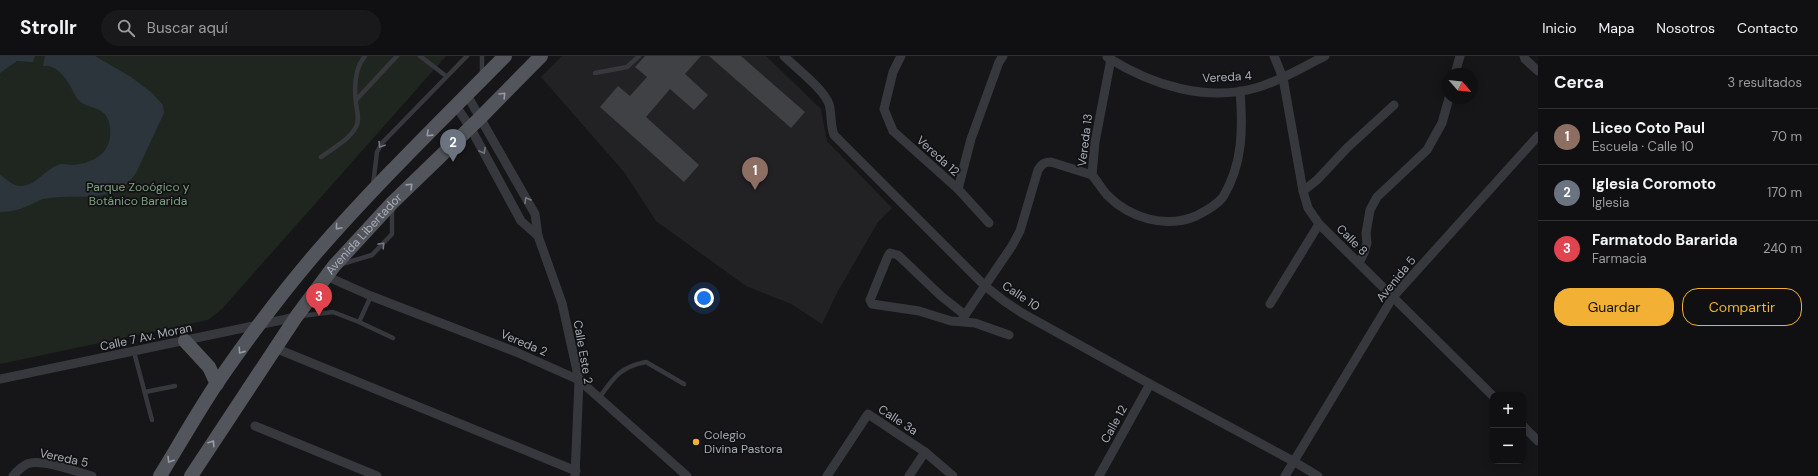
<!DOCTYPE html>
<html lang="es">
<meta charset="utf-8">
<style>
:root{--surface:#101012;--page:#19191b;--text:#f1f3f6;--muted:#9c9d9f;--line:#303032;--accent:#f2b134}
body{margin:0;font-family:"DM Sans",sans-serif;background:var(--page);color:var(--text)}
.controls{position:absolute;right:12px;bottom:12px;display:grid;overflow:hidden;border-radius:8px;box-shadow:0 2px 10px #0003}
.controls button{width:36px;height:36px;display:grid;place-items:center;padding:0;border:0;border-bottom:1px solid var(--line);background:var(--surface);color:var(--text);font:20px sans-serif}
.compass{position:absolute;left:1442px;top:12px;width:36px;height:36px;border-radius:50%;background:var(--surface);box-shadow:0 2px 10px #0003;rotate:118deg}
.you{position:absolute;left:704px;top:242px;width:14px;height:14px;margin:-10px;border:3px solid #fff;border-radius:50%;background:#1a73e8;box-shadow:0 0 0 6px #1a73e833}
.badge{display:grid;place-items:center;width:26px;height:26px;border-radius:50%;background:var(--accent);color:#fff;font-size:13px;font-weight:700}
.pin{position:absolute;translate:-50% -33px;filter:drop-shadow(0 1px 2px #0008)}
.pin::after{content:'';position:absolute;top:21px;width:14px;height:12px;background:inherit;clip-path:polygon(0 0,100% 0,50% 100%)}
.list{margin:0;padding:0;list-style:none}
h2{display:flex;justify-content:space-between;align-items:center;height:52px;margin:0;padding:0 16px;font-size:17px}
h2 small{font-size:13px;font-weight:400;color:var(--muted)}
.list li{display:grid;grid-template-columns:26px 1fr auto;gap:12px;align-items:center;box-sizing:border-box;height:56px;padding:0 16px;border-top:1px solid var(--line)}
.list b{display:block;font-size:15px;white-space:nowrap}
.list p{margin:0;font-size:13px;white-space:nowrap;color:var(--muted)}
.list em{font-size:13px;font-style:normal;color:var(--muted)}
.actions{display:flex;gap:8px;padding:12px 16px}
.actions a{flex:1;padding:9px 0;border:1px solid var(--accent);border-radius:16px;text-align:center;font-size:14px;color:var(--accent)}
.actions .main{background:var(--accent);color:#111}
.icon{flex:none;width:22px;height:22px;fill:none;stroke:currentColor;stroke-width:2;stroke-linecap:round;stroke-linejoin:round}
.map{position:relative;flex:none;width:1538px;height:420px;overflow:hidden}
header{display:flex;align-items:center;gap:24px;box-sizing:border-box;height:56px;padding:0 20px;background:var(--surface);border-bottom:1px solid var(--line)}
header strong{font-size:19px}
nav{display:flex;gap:22px;margin-inline-start:auto;font-size:14px}
.search{width:280px;height:36px;background:var(--page);display:flex;align-items:center;gap:10px;box-sizing:border-box;padding:0 14px;border-radius:22px;color:var(--muted);font-size:15px}
main{display:flex}
aside{flex:1;background:var(--surface)}
.map>svg:first-child{display:block}
.built{fill:#222225}
.green{fill:#1e261f}
.water{fill:#2c353c}
.building{fill:#404145}
.lines{fill:none;stroke-linecap:round;stroke-linejoin:round}
.lane{stroke:#37383d;stroke-width:4.5}
.street{stroke:#37383d;stroke-width:9}
.primary{stroke:#53555c;stroke-width:14}
.oneway{stroke:#979ba6}
.oneway2{stroke:#757881}
.poi-dot{fill:#f2b134;stroke:#111113;stroke-width:1.5}
.labels{text-anchor:middle;stroke-width:3.5;stroke-linejoin:round;paint-order:stroke}
.street-label{font-size:12px;fill:#a8adb8;stroke:#111113}
.park-label{font-size:12px;fill:#7fa381;stroke:#111113}
.poi-label{font-size:12px;fill:#a8adb8;stroke:#111113;text-anchor:start}
</style>
<header>
<strong>Strollr</strong>
<div class="search"><svg class="icon" aria-label="search" viewBox="0 0 24 24"><circle cx="10" cy="10" r="6"/><path d="M15 15l6 6"/></svg>Buscar aquí</div>
<nav><a>Inicio</a><a>Mapa</a><a>Nosotros</a><a>Contacto</a></nav>
</header>
<main>
<div class="map">
<svg width="1538" height="420" viewBox="0 0 1538 420">
<rect width="100%" height="100%" fill="#161618"/>
<path class="built" d="M562,0h204l55,53 6,32 65,67 -14,14 -40,69 -16,33 -31,-20 -45,-18 -90,-65 -32,-49 -83,-95z"/>
<path class="green" d="M0,0h446l-224,253 -14,11 -208,44z"/>
<g class="water">
<path d="M0,0h35l-2,6 -16,-1 -17,12z"/>
<path d="M45,0h50l36,21 20,15 12,13 1,8 -28,60c-23,34 -59,19 -93,26 -4,1 -7,3 -11,5 -10,5 -21,8 -32,8v-37c7,4 12,11 21,11 14,0 24,-16 37,-21 4,-2 10,0 15,0 22,-2 40,-13 37,-38 -3,-26 -26,-14 -35,-32 -6,-12 -16,-31 -32,-29z"/>
</g>
<g class="building">
<path d="M645,0h56l-16,18 23,21 -14,15 -24,-21 -24,28 53,48 -15,17 -84,-75 18,-21 12,10 17,-19 -12,-10z"/>
<path d="M709,0h32l64,56 -14,16z"/>
</g>
<g class="lines">
<g class="lane">
<path d="M420,0l26,20"/>
<path d="M595,17l32,-6 12,-11"/>
<path d="M482,18v-18"/>
<path d="M356,44l41,-44"/>
<path d="M321,101c11,-8 28,-17 35,-30 4,-7 1,-16 0,-24 -2,-16 -2,-34 9,-47"/>
<path d="M373,129l4,-33 5,-9 85,-87"/>
<path d="M342,208l30,-9 20,-21v-26"/>
<path d="M371,240l-12,26 34,16"/>
<path d="M301,260l32,-4 26,10"/>
<path d="M134,296l18,68"/>
<path d="M145,336l30,-6"/>
<path d="M599,342c15,-21 21,-31 47,-36l38,22"/>
</g>
<g class="street">
<path d="M784,0c13,13 39,32 45,48 3,10 1,21 5,31l151,151 19,15 18,12 128,71 143,77 25,15"/>
<path d="M901,0l-8,16 -9,37 9,22 65,58 13,-50 28,-77 4,-6"/>
<path d="M1274,0l9,22 20,113 5,17 11,16 174,172"/>
<path d="M1524,0l1,3 13,12"/>
<path d="M1107,1c44,28 100,46 152,30 23,-7 44,-20 66,-31"/>
<path d="M1111,3l-16,83 -3,33c5,6 10,14 15,20 23,23 58,34 89,21 8,-4 21,-11 27,-19 20,-33 20,-69 17,-106"/>
<path d="M1455,18l5,-18"/>
<path d="M467,39l68,119 3,22 24,67 17,77 -4,96"/>
<path d="M456,50l14,21 51,94 17,15"/>
<path d="M958,133l31,34"/>
<path d="M1303,135l14,-11 30,-32 47,-43"/>
<path d="M1359,207l5,-10 3,-10 -1,-10 4,-23 7,-13 50,-47 15,-27 7,-25"/>
<path d="M326,220l45,20 145,56 63,28 108,96"/>
<path d="M1270,248l49,-80"/>
<path d="M965,259l-24,-19 -43,-41 -8,-2 -2,3 -18,44 2,4 47,7 32,10 24,2 34,12"/>
<path d="M963,262l49,-72 8,-15 18,-61c4,-6 6,-8 13,-8l41,13"/>
<path d="M275,292l301,123"/>
<path d="M0,323l296,-62"/>
<path d="M255,370l122,50"/>
<path d="M1523,370l15,15"/>
<path d="M13,420c4,-5 8,-9 14,-12 14,-6 50,8 65,12"/>
<path d="M827,420l41,-62 57,38 28,24"/>
<path d="M909,420l16,-24"/>
<path d="M1099,420l51,-92"/>
<path d="M1285,420l108,-179 145,-161"/>
</g>
<g class="primary">
<path d="M185,285l24,26 8,17"/>
<path d="M160,420c19,-31 37,-63 57,-93 31,-45 64,-89 99,-130 60,-69 125,-132 189,-197"/>
<path id="s1" d="M191,420l105,-159 38,-51 58,-63 88,-85 61,-62"/>
</g>
</g>
<defs><path id="oneway-chevron" d="M-2-3.5L2.5 0L-2 3.5" fill="none" stroke-width="1.6" stroke-linecap="round" stroke-linejoin="round"/></defs>
<g class="oneway">
<use href="#oneway-chevron" transform="translate(503 39) rotate(-46)"/>
<use href="#oneway-chevron" transform="translate(429 78) rotate(136)"/>
<use href="#oneway-chevron" transform="translate(410 130) rotate(-44)"/>
<use href="#oneway-chevron" transform="translate(338 171) rotate(131)"/>
<use href="#oneway-chevron" transform="translate(241 295) rotate(125)"/>
<use href="#oneway-chevron" transform="translate(212 387) rotate(-57)"/>
<use href="#oneway-chevron" transform="translate(170 404) rotate(122)"/>
</g>
<g class="oneway2">
<use href="#oneway-chevron" transform="translate(381 89) rotate(122)"/>
<use href="#oneway-chevron" transform="translate(483 95) rotate(62)"/>
<use href="#oneway-chevron" transform="translate(527 144) rotate(-120)"/>
<use href="#oneway-chevron" transform="translate(382 189) rotate(-47)"/>
</g>
<circle class="poi-dot" cx="696" cy="386" r="4"/>
<g class="labels">
<g class="street-label">
<text transform="translate(1227 21) rotate(-3)" y="4">Vereda 4</text>
<text transform="translate(1085 84) rotate(-83)" y="4">Vereda 13</text>
<text transform="translate(938 100) rotate(42)" y="4">Vereda 12</text>
<text dy="4" stroke="none"><textPath href="#s1" startOffset="298">Avenida Libertador</textPath></text>
<text transform="translate(1352 184) rotate(45)" y="4">Calle 8</text>
<text transform="translate(1396 223) rotate(-51)" y="4">Avenida 5</text>
<text transform="translate(1021 240) rotate(34)" y="4">Calle 10</text>
<text transform="translate(146 281) rotate(-12)" y="4">Calle 7 Av. Moran</text>
<text transform="translate(524 287) rotate(23)" y="4">Vereda 2</text>
<text transform="translate(583 296) rotate(80)" y="4">Calle Este 2</text>
<text transform="translate(898 364) rotate(33)" y="4">Calle 3a</text>
<text transform="translate(1114 368) rotate(-61)" y="4">Calle 12</text>
<text transform="translate(64 402) rotate(12)" y="4">Vereda 5</text>
</g>
<g class="park-label">
<text x="138" y="135">Parque Zooógico y<tspan x="138" dy="14">Botánico Bararida</tspan></text>
</g>
<g class="poi-label">
<text x="704" y="383">Colegio<tspan x="704" dy="14">Divina Pastora</tspan></text>
</g>
</g>
</svg>
<div class="controls">
<button>+</button>
<button>−</button>
</div>
<svg class="compass" viewBox="-18 -18 36 36"><path d="M0-13l5 13h-10z" fill="#e53935"/><path d="M0 13l5-13h-10z" fill="#9c9d9f"/></svg>
<div class="you"></div>
<div class="pin badge" style="left:755px;top:134px;background:#8d6e63">1</div>
<div class="pin badge" style="left:453px;top:106px;background:#6b7280">2</div>
<div class="pin badge" style="left:319px;top:260px;background:#e0444e">3</div>
</div>
<aside>
<h2>Cerca<small>3 resultados</small></h2>
<ul class="list">
<li><span class="badge" style="background:#8d6e63">1</span><div><b>Liceo Coto Paul</b><p>Escuela · Calle 10</p></div><em>70 m</em></li>
<li><span class="badge" style="background:#6b7280">2</span><div><b>Iglesia Coromoto</b><p>Iglesia</p></div><em>170 m</em></li>
<li><span class="badge" style="background:#e0444e">3</span><div><b>Farmatodo Bararida</b><p>Farmacia</p></div><em>240 m</em></li>
</ul>
<div class="actions"><a class="main">Guardar</a><a>Compartir</a></div>
</aside>
</main>
